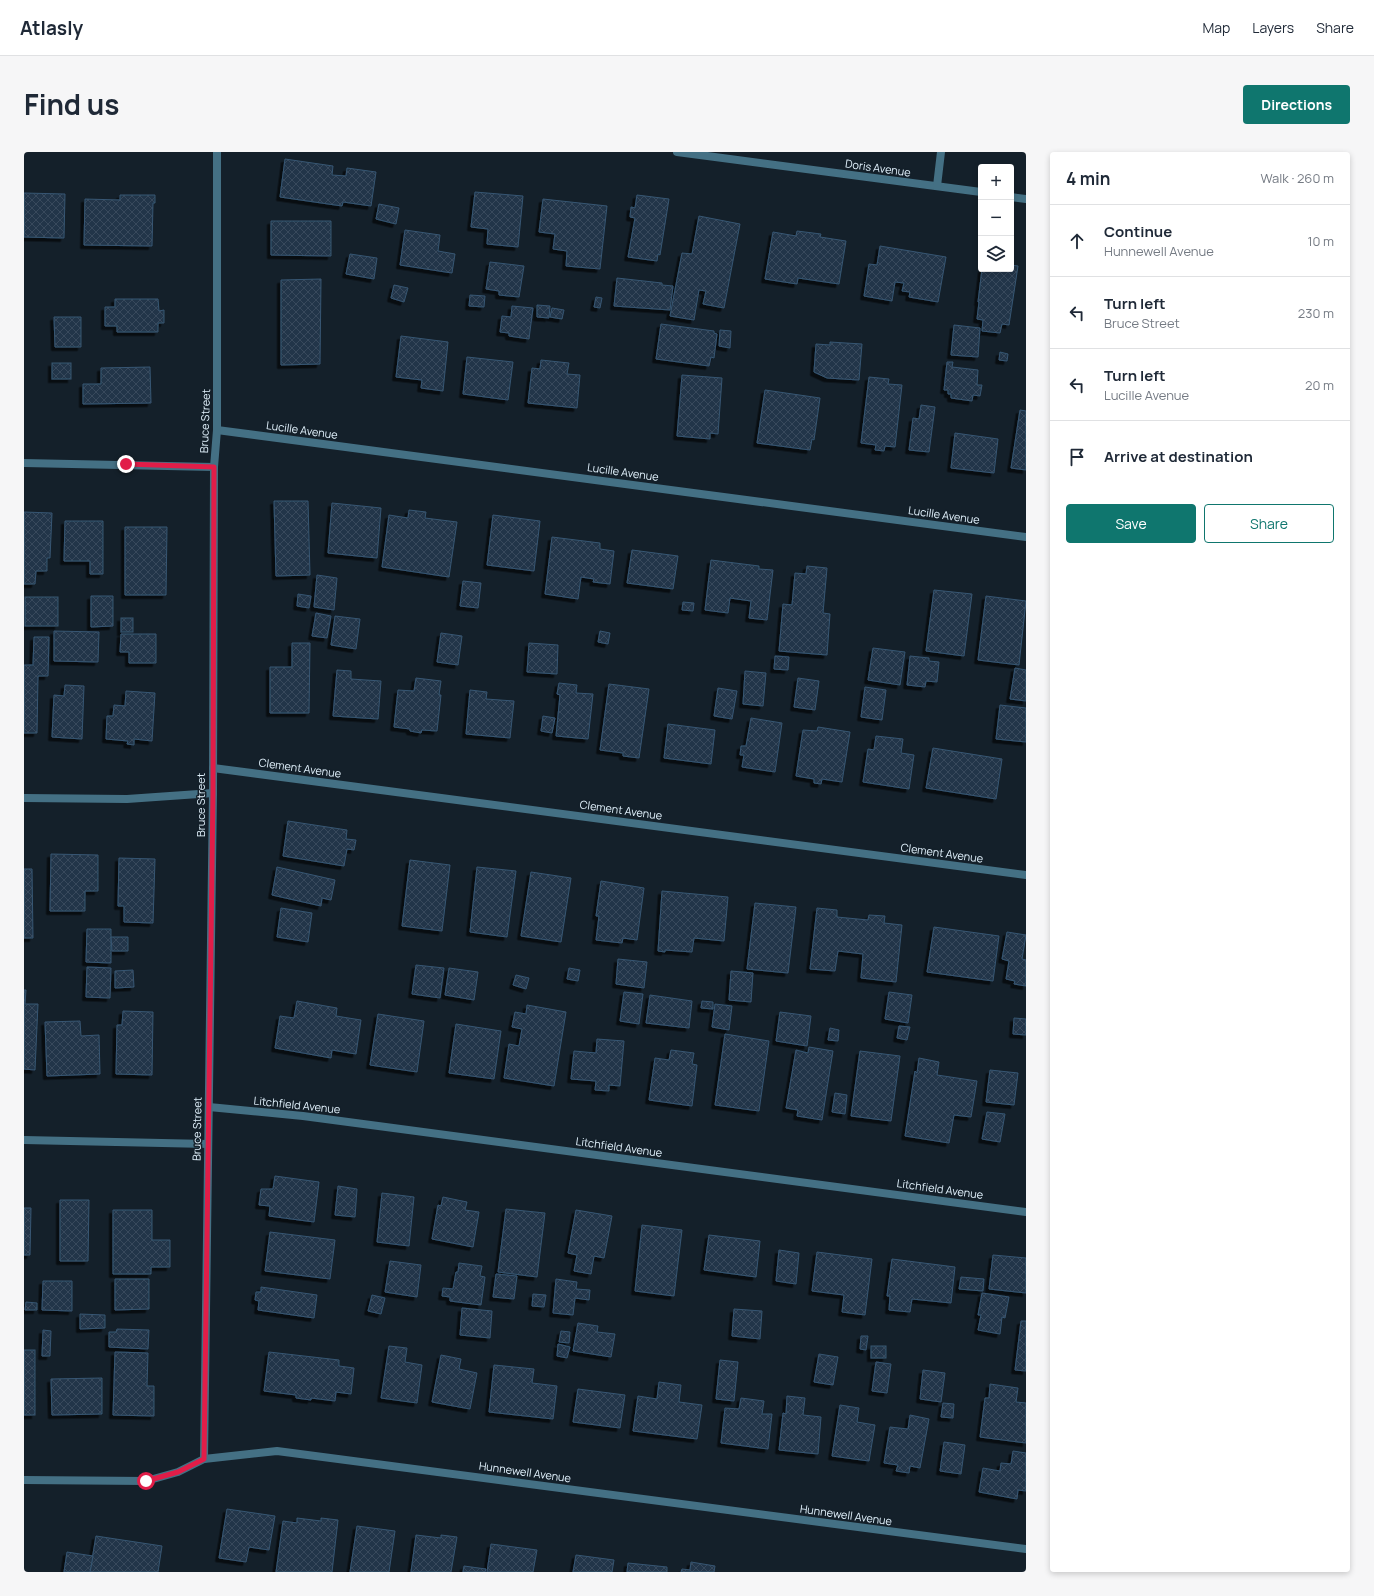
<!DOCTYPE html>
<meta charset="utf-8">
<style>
:root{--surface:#fff;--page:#f6f6f7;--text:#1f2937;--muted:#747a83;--line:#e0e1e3;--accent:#0f766e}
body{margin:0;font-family:Manrope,sans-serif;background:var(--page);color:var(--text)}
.controls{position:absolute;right:12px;top:12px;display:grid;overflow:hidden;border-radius:4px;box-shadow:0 2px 6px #0003}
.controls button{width:36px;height:36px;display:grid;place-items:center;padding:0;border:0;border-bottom:1px solid var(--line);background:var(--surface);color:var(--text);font:20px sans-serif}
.stop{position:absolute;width:12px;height:12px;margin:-9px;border:3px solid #e11d48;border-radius:50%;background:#fff}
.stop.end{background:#e11d48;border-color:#fff;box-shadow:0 1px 4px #0008}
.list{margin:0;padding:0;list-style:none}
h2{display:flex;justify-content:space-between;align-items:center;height:52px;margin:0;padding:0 16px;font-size:17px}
h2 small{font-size:13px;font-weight:400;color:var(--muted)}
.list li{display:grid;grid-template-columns:26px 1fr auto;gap:12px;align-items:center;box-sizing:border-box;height:72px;padding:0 16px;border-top:1px solid var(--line)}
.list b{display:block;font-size:15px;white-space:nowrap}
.list p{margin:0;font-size:13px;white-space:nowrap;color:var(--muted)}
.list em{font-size:13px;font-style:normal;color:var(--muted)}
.actions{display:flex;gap:8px;padding:12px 16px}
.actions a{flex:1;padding:9px 0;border:1px solid var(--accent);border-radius:4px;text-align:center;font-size:14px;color:var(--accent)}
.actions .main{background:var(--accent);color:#fff}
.icon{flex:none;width:22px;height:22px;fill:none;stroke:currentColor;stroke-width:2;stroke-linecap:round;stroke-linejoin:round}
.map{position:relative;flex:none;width:1002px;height:1420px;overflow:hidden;border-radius:4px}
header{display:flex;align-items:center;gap:24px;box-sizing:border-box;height:56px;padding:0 20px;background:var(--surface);border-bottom:1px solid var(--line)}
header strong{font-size:19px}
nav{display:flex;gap:22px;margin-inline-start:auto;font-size:14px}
.intro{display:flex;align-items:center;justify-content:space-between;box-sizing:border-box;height:96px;padding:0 24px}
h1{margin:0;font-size:28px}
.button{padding:10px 18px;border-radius:4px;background:var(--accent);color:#fff;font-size:14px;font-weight:700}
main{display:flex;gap:24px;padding:0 24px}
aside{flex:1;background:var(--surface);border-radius:4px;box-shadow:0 2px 6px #0003}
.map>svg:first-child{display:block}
.building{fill:url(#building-cross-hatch);stroke:#375673;filter:url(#shadow)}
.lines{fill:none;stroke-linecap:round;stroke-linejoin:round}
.street{stroke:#447084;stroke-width:8}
.route{stroke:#e11d48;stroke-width:5}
.labels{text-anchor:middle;stroke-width:3;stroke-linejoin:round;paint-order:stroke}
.street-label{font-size:11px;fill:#e1f1fc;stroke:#14202a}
</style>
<header>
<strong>Atlasly</strong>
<nav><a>Map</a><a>Layers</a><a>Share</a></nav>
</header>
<div class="intro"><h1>Find us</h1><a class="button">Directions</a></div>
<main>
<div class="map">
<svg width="1002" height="1420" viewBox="0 0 1002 1420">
<defs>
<pattern id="building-cross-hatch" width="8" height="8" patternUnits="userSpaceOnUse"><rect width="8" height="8" fill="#223649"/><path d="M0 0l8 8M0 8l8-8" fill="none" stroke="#374a5b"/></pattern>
<filter id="shadow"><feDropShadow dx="-3.5" dy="3.5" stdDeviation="0" flood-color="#0009"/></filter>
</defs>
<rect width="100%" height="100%" fill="#14202a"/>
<g class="building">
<path d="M261,7l48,7 -1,9 14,1 1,-8 29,4 -5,34 -28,-4 -1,4 -62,-9z"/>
<path d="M451,40l48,4 -5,51 -31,-3 1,-15 -17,-2z"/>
<path d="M0,41l41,1 -1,44 -40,-1z"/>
<path d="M96,43h35v8h-2l-1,43 -68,-1 1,-46 35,1z"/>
<path d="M613,43l32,4 -9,56 -2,-1 -1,7 -29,-4 7,-39 -5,-1 1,-10 4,1z"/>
<path d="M519,47l64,7 -7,63 -34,-3 1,-15 -14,-2 2,-15 -16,-2z"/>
<path d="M355,52l20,4 -3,16 -20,-5z"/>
<path d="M675,64l41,8 -16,84 -21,-4 3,-13 -7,-1 -5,30 -24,-4 12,-63 10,1z"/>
<path d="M247,69h60v35l-60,-1z"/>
<path d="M381,78l35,5 -2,16 17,3 -3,19 -52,-8z"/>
<path d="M773,79l24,3 -1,3 26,4 -7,43 -41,-6 -1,6 -32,-5 8,-47 23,4z"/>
<path d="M856,94l66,11 -8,45 -29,-5 1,-5 -8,-1 2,-8 -9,-1 -3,19 -28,-5 5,-32 8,1z"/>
<path d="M326,102l27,4 -3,21 -28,-5z"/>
<path d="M466,110l34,4 -5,31 -20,-2v-4l-13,-2z"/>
<path d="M987,113l7,1 -9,59 -7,-1 -2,9 -18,-2 1,-11 -6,-1 2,-17h-1l4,-33h29z"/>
<path d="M593,126l45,5v2l11,1 -3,24 -56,-4z"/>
<path d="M297,127l-1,85 -39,1v-85z"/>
<path d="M370,133l14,3 -4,14 -13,-4z"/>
<path d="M446,143l15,1 -1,11 -15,-1z"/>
<path d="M572,145l6,1 -2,10 -6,-1z"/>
<path d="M91,147h43l1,12 5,-1v13h-6v9h-41v-6h-12v-19h10z"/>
<path d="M513,153l13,1 -1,12 -12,-1z"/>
<path d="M488,154l21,2 -4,31 -20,-3v-3l-9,-1 2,-16 9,1z"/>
<path d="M528,156l12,2 -2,9 -12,-2z"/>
<path d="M30,165h27v30h-26z"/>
<path d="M637,172l53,7v2l3,1 -3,24 -3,-1 -2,9 -53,-7z"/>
<path d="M930,173l26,3 -2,29 -27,-2z"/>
<path d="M696,178l11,1 -1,17 -11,-2z"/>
<path d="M377,184l47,6 -5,49 -22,-3 1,-8 -26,-3z"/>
<path d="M806,190l32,2 -3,36 -32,-2 -13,-6 2,-28 14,1z"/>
<path d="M976,200l8,2 -1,7 -8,-1z"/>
<path d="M443,205l46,5 -5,38 -45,-6z"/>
<path d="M517,208l28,3 -2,11 13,1 -3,33 -49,-5 4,-35 8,1z"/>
<path d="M923,210h6l-1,5 26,3 -1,15h5l-2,11 -7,-1 -1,6 -21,-3v-4h-3v-4h-4z"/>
<rect x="28" y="211" width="19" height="16"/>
<path d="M126,215l1,36 -68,1v-20h18v-16z"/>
<path d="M658,223l40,3 -4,56 -8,-1v6l-33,-3z"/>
<path d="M845,225l20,2 -1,5 14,1 -7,62 -10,-1 -1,5 -9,-1 1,-5 -15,-2z"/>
<path d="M741,238l55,8 -6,42 -2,-1 -2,11 -53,-7z"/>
<path d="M897,253l14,2 -6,45 -20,-2 4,-32 6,1z"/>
<path d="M996,258l6,1v59l-15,-2z"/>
<path d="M931,281l43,6 -4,34 -43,-5z"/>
<path d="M250,349h34l2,74 -34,1z"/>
<path d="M308,351l49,5 -4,50 -49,-5z"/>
<path d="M385,358l17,2 -1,6 32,4 -8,55 -67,-10 7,-52 19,3z"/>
<path d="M0,360l28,1 -2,45h-3v13h-11l-1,13h-11z"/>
<path d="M469,363l47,6 -6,50 -47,-6z"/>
<path d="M41,369h38v53h-13v-13h-26z"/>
<path d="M101,375h42l-1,68h-41z"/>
<path d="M528,385l48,6v6l14,2 -4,33 -17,-2 1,-3 -13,-2 -3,22 -33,-5z"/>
<path d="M608,398l46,6 -5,33 -46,-6z"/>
<path d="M687,408l48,6v3l14,1 -6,50 -18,-2 2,-17 -21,-3 -2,15 -23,-3z"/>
<path d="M783,414l20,2 -4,45 7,1 -3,41 -48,-4 4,-47 9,1 3,-32 11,1z"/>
<path d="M293,423l20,3 -3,32 -20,-3z"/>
<path d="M439,429l18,2 -3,25 -18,-2z"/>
<path d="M910,438l38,4 -8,62 -38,-5z"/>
<path d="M274,442l13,2 -2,12 -12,-2z"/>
<path d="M67,444h22v30l-22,1z"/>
<path d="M962,444l40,5 -7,64 -41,-5z"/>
<rect x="1" y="445" width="33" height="29"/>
<path d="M659,450l11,1 -1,8 -11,-1z"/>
<path d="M292,461l15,3 -4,22 -15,-2z"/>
<path d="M311,464l25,3 -4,30 -25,-4z"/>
<rect x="97" y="466" width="12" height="14"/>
<path d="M30,479l45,1 -1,30 -44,-1z"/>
<path d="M576,479l10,2 -2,11 -10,-2z"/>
<path d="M417,481l21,3 -4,29 -21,-3z"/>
<path d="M97,482h35v29h-27v-11h-9z"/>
<path d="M10,485h15l-1,39h-10l-1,57h-13v-68h9z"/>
<path d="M268,491h18l-1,70h-39v-46h22z"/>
<path d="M505,491l29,2 -1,29 -30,-2z"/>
<path d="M849,496l32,4 -5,33 -32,-5z"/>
<path d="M751,504l14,1 -1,13 -14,-1z"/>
<path d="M886,504l19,2v3l10,1 -2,20 -11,-1 -1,6 -18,-2z"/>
<path d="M991,516l11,2v31l-16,-2z"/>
<path d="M313,518l14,1v8l30,2 -3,38 -45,-3z"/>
<path d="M721,519l21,2 -3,33 -20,-2z"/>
<path d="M392,526l25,3 -2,14h2l-4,36 -15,-1 -1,3 -11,-2v-2l-16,-2 4,-37 16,1z"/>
<path d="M774,526l21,3 -4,29 -21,-3z"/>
<path d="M535,531l18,2 -1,8 17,1 -5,45 -32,-3 4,-41 -3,-1z"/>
<path d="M585,532l40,5 -10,69 -16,-2v-3l-23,-3z"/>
<path d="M41,533l19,1 -2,53 -30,-2 2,-42 10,1z"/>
<path d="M841,535l21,3 -4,30 -21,-3z"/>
<path d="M694,536l19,3 -5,28 -18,-3z"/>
<path d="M446,538l17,2 -1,7 28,2 -4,37 -44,-4z"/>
<path d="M102,539l29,2 -3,48 -18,-2v6l-7,-1 1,-3 -22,-2 1,-23h6l1,-11 11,1z"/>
<path d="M976,553l26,3v34l-30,-3z"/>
<path d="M519,564l12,2 -3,15 -11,-2z"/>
<path d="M727,566l31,5 -7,49 -33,-5 2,-12h-4l1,-9h5z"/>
<path d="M644,572l47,6 -4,34 -47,-6z"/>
<path d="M794,575l32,5 -8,50 -20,-3 -1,5 -7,-1v-4l-18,-3 7,-46 14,1z"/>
<path d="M852,584l27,3 -2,14 13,2 -5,34 -46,-7 5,-33 6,1z"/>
<path d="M909,596l69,11 -6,40 -70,-11z"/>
<path d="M264,669l59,9 -1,9 10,1 -2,10 -7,-1 -3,17 -61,-10z"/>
<path d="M27,702l47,1v36h-13v20h-35z"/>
<path d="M95,706l36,1 -2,64 -29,-1v-16h-6z"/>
<path d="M386,708l40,5 -8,66 -40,-5z"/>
<path d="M253,715l58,13 -4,20 -9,-2 -1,8 -49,-11z"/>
<path d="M453,715l39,4 -9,66 -37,-5z"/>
<path d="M0,717h8l1,69h-9z"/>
<path d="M507,720l40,6 -10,64 -40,-6z"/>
<path d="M577,729l43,7 -7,52 -14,-2 -1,5 -26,-3 3,-24h-3z"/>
<path d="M638,739l66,6 -4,44 -30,-3 -2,14 -27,-2v2l-7,-1z"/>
<path d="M731,751l41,4 -8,66 -41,-4z"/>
<path d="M257,756l31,5 -4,29 -31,-5z"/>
<path d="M793,756l20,2v7l31,3 1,-5 16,1 -1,7 18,2 -6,57 -35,-4 2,-24 -25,-3 -3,20 -25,-2z"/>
<path d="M910,775l65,9 -6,45 -66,-9z"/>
<path d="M63,777h24v34l-25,-1z"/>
<path d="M983,780l19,3 -4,24 4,1v26l-12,-2 1,-3 -9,-2 3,-18 -7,-2z"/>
<path d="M87,785h17v14h-16z"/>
<path d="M594,807l29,3 -3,26 -28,-4z"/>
<path d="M392,813l28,3 -4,30 -28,-4z"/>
<path d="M63,815l24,1 -1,30 -24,-1z"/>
<path d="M425,816l29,4 -4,28 -29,-5z"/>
<path d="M545,816l11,2 -2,11 -11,-2z"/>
<path d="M109,818l1,17 -19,1v-17z"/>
<path d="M707,819l22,2 -2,29 -22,-2z"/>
<path d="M492,823l13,3 -3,11 -13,-4z"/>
<path d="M0,838h2l-1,14h13l-3,66 -11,-1z"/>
<path d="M600,840l19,2 -4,30 -19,-3z"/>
<path d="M865,840l23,3 -4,28 -23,-4z"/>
<path d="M626,843l42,6 -3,27 -43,-5z"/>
<path d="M273,849l40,7 -1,8 25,4 -5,34 -24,-4 -1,8 -56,-10 5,-32 14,2z"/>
<path d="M678,849l11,1v7l-12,-1z"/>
<path d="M691,852l17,2 -3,24 -17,-3z"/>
<path d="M503,853l39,7 -12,74 -50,-8 5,-34 10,2 3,-17 -10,-2 3,-15 11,2z"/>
<path d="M99,859l30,1 -1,63 -36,-1 1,-49h5z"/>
<path d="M756,860l31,4 -4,30 -31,-5z"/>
<path d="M354,862l46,7 -7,51 -47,-7z"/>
<path d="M990,866l12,1v16l-13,-1z"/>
<path d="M56,869l1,15 18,-1 1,39 -53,2 -2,-54z"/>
<path d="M432,872l45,7 -7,48 -45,-6z"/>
<path d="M875,874l11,1 -3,13 -10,-2z"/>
<path d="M806,876l9,2 -1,11 -10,-1z"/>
<path d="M701,882l44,7 -10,70 -44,-6z"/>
<path d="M573,887l27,2 -4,45 -11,-1v6l-14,-1 1,-9 -25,-2 3,-28 22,2z"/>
<path d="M785,895l24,4 -11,69 -25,-4 1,-6 -12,-2 10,-58 12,3z"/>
<path d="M647,898l23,3 -2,11 5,1 -5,41 -43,-6 6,-42 14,2z"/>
<path d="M836,899l40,5 -9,65 -40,-5z"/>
<path d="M895,906l20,4 -2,13 40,6 -6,36 -17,-2 -5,28 -44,-7 10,-65 2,2z"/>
<path d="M966,918l28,3 -4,32 -28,-3z"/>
<path d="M811,941l12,2 -2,19 -13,-2z"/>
<path d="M963,960l18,2 -5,28 -18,-3z"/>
<path d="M251,1024l44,6 -5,40 -45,-6 1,-10 -11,-1 2,-16h12z"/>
<path d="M314,1034l19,3 -2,28 -20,-2z"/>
<path d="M358,1041l32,4 -5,49 -32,-4z"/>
<path d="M419,1045l24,5 -2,8 14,2 -6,35 -41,-8 6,-34 3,1z"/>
<path d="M36,1048h29l-1,61h-28z"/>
<path d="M0,1056h7l-1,47h-6z"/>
<path d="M482,1057l39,4 -8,64 -39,-5z"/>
<path d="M89,1058h39v30h18v27h-19v7h-38z"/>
<path d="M552,1058l36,6 -8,42 -10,-2 -3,18 -17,-3 3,-16 -9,-2z"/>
<path d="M618,1073l40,5 -8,66 -39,-5z"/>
<path d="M246,1080l65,8 -5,39 -65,-8z"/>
<path d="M685,1083l51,6 -4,36 -52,-7z"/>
<path d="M755,1098l20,3 -3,31 -20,-3z"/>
<path d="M793,1100l55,7 -7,56 -23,-3 2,-17 -32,-4z"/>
<path d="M969,1103l33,3v35l-37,-4z"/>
<path d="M868,1107l63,8 -4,36 -39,-4 -2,13 -21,-2 1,-14h-3z"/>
<path d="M366,1109l31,4 -4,32 -32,-5z"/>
<path d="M435,1111l23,3 -2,10 5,1 -4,28 -31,-4v-4l-8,-1 1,-8 10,1 3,-17h2z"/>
<path d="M472,1122l21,2 -3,23 -21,-2z"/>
<path d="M937,1125l23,2 -1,12 -24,-2z"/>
<path d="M91,1127h34v30l-34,1z"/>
<path d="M532,1127l21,3 -1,7 14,1 -1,10 -14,-2 -2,17 -20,-2z"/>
<path d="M19,1129h29v30l-30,-1z"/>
<path d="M237,1135l56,8 -3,23 -56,-8 1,-9 -4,-1 1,-8h5z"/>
<path d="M958,1141l27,4 -4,21 -3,-1 -2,17 -22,-4 3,-15h-3z"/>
<path d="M509,1142l13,1 -2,12 -12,-1z"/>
<path d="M348,1143l13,3 -4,16 -13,-3z"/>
<path d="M2,1150l11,1v7h-12z"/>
<path d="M438,1156l30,3 -2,27 -30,-3z"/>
<path d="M710,1157l28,2 -2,28 -28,-3z"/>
<path d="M56,1162l25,1v13l-25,1z"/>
<path d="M997,1169h5v50l-11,-1z"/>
<path d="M554,1171l20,3 -1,6 18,2 -4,23 -38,-6z"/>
<path d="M93,1177l32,1 -1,19 -39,-2v-15h7z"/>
<path d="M19,1178l8,1 -1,25h-8z"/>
<path d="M537,1179l9,1 -1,11 -10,-1z"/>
<path d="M837,1184h7l-2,14 -6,-1z"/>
<path d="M534,1192l12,3 -3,11 -10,-2z"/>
<path d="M365,1194l18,2 -2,14 17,3 -5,38 -36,-5z"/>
<rect x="847" y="1194" width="15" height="12"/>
<rect x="0" y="1198" width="11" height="65"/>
<path d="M91,1200l33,1 -1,33h7v30l-41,-1z"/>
<path d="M245,1200l70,8v6l15,2 -3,26 -15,-2 -1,9 -24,-3v2l-15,-2v-3l-32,-4z"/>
<path d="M795,1202l19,3 -5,28 -19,-3z"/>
<path d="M417,1203l20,4 -2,10 18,4 -7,36 -38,-7z"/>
<path d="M696,1208l18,2 -4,39 -18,-2z"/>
<path d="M852,1210l15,2 -4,29 -15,-2z"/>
<path d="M470,1213l40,4 -2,14 25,3 -4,33 -64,-7z"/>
<path d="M899,1218l22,3 -4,29 -21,-3z"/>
<path d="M78,1226v36l-50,1 -1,-36z"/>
<path d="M635,1230l22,3 -2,17 23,3 -5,34 -64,-8 5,-35 19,3z"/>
<path d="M966,1232l28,4 -2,14 10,1v40l-46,-6 5,-39h4z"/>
<path d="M554,1237l47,6 -5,33 -47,-6z"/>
<path d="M763,1244l18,2 -2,17 18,2 -3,37 -39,-4 4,-37 3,1z"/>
<path d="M717,1246l23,3 -2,13h10l-4,35 -47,-6 4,-35 14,1z"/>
<path d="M919,1251l11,1 -1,14 -12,-1z"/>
<path d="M816,1253l19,3 -2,14 18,3 -6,36 -37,-5z"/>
<path d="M886,1263l19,4 -9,49 -10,-2 -1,7 -13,-2 2,-6 -14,-2 6,-36 18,2z"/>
<path d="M920,1290l21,3 -4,29 -21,-3z"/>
<path d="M989,1299l13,2v38l-8,-1 -1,9 -38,-7 4,-24 17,3 1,-8 10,1z"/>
<path d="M203,1357l48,7 -6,34 -20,-3 -3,15 -27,-4z"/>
<path d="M273,1366l24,3v-3l17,2 -6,52h-56l7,-51 14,2z"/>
<path d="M333,1374l38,5 -6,41h-39z"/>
<path d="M392,1383l25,3v-3l16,2 -6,35h-40z"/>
<path d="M72,1384l66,10 -4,26h-68z"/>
<path d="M467,1392l46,6 -4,22h-46z"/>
<path d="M43,1400l26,4 -3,16h-26z"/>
<path d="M552,1403l38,5 -2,12h-39z"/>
<path d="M667,1410l24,4 -1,6h-33l1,-3 8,1z"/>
<path d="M604,1411l39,4v5h-40z"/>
<path d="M440,1414l22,3 -1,3h-22z"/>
</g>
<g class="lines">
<g class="street">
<path d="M653,0l304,40"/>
<path d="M913,34l4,-34"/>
<path d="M987,45l15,2"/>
<path d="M193,278l809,107"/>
<path d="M0,311l190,4"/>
<path d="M189,616l813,107"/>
<path d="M0,646l103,1 86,-6"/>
<path d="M185,955l94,9 723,96"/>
<path d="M0,988l184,4"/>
<path d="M180,1307l9,-666 1,-326 3,-37v-278"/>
<path d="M0,1328l122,1 32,-9 26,-13 73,-8 749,98"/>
</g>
</g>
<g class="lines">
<path class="route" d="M102,312l88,3 -1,326 -9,666 -26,13 -32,9"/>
</g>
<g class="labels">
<g class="street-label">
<text transform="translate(854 16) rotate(8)" y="4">Doris Avenue</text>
<text transform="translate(181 269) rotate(-88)" y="4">Bruce Street</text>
<text transform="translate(278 278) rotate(8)" y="4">Lucille Avenue</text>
<text transform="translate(599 320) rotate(8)" y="4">Lucille Avenue</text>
<text transform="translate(920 363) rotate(8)" y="4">Lucille Avenue</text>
<text transform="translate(276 616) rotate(8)" y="4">Clement Avenue</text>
<text transform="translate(177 653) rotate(-90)" y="4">Bruce Street</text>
<text transform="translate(597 658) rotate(8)" y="4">Clement Avenue</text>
<text transform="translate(918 701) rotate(8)" y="4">Clement Avenue</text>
<text transform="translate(273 953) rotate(6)" y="4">Litchfield Avenue</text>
<text transform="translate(173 977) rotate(-89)" y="4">Bruce Street</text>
<text transform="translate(595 995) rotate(8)" y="4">Litchfield Avenue</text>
<text transform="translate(916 1037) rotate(8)" y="4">Litchfield Avenue</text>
<text transform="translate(501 1320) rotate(8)" y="4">Hunnewell Avenue</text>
<text transform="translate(822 1363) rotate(8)" y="4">Hunnewell Avenue</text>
</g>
</g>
</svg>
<div class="controls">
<button>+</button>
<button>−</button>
<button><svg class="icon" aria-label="layers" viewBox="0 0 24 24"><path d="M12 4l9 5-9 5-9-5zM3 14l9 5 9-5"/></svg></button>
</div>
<div class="stop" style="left:122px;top:1329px"></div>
<div class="stop end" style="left:102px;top:312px"></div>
</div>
<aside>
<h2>4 min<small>Walk · 260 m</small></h2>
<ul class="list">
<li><svg class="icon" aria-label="ahead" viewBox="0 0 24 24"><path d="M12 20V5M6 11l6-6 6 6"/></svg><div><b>Continue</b><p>Hunnewell Avenue</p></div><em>10 m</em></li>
<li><svg class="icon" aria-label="left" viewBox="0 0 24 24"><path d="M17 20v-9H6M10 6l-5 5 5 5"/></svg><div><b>Turn left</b><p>Bruce Street</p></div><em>230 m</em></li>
<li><svg class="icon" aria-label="left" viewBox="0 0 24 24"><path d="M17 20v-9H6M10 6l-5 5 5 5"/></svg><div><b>Turn left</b><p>Lucille Avenue</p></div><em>20 m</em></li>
<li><svg class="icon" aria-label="arrive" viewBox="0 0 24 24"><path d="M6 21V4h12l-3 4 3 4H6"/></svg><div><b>Arrive at destination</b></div></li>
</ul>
<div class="actions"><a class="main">Save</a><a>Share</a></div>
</aside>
</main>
